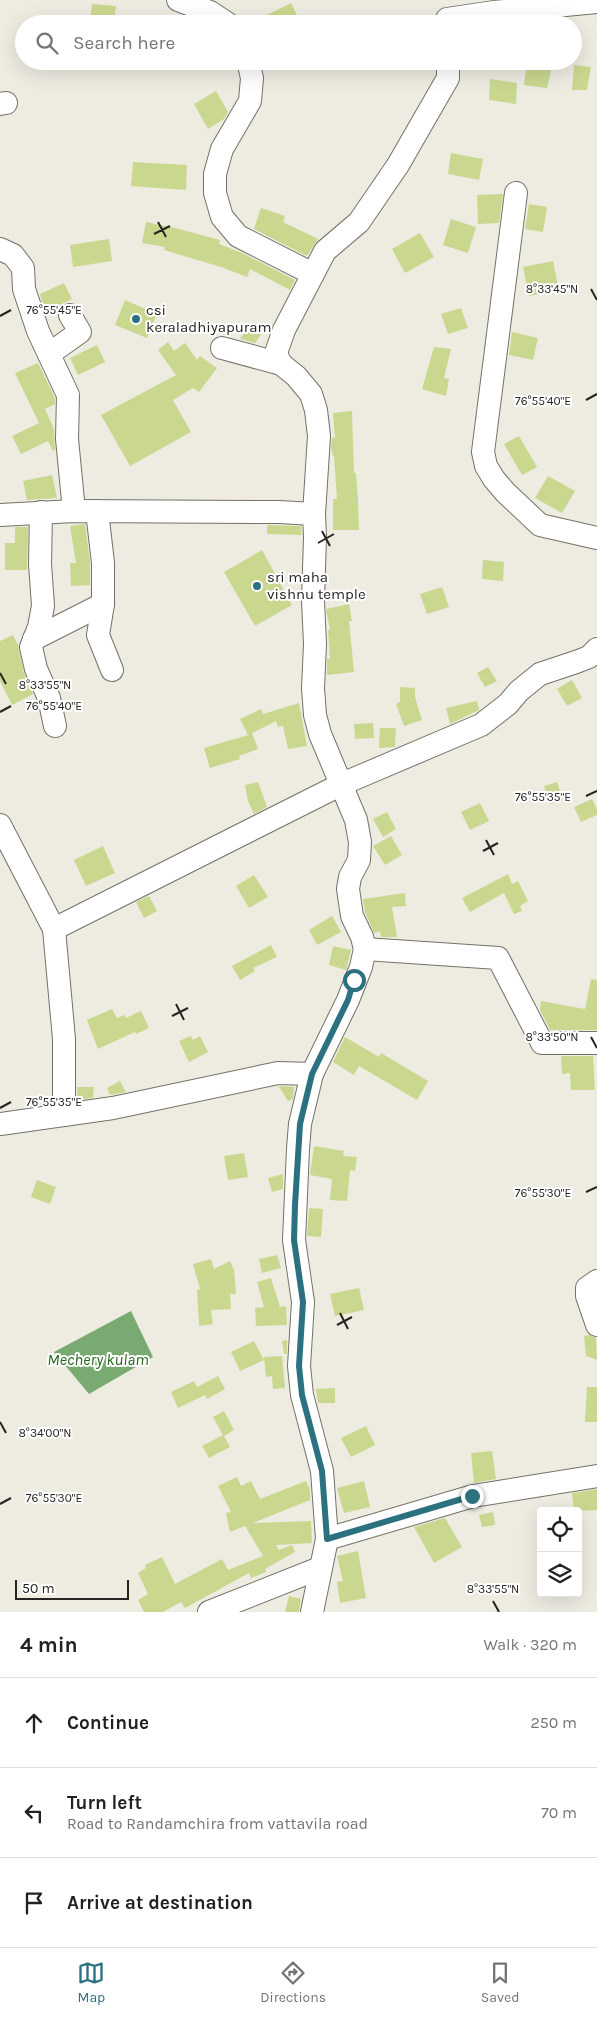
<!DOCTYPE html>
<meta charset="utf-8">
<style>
:root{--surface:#fff;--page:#f2f2f2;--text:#202124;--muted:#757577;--line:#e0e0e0;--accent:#2b717f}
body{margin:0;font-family:Karla,sans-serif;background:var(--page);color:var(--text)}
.controls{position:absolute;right:15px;bottom:15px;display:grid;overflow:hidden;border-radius:5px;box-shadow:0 5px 20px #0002}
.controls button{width:45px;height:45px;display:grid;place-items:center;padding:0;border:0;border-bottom:1px solid var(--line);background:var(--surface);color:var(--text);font:25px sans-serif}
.scale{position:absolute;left:15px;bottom:12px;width:114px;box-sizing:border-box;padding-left:5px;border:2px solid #252420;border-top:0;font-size:14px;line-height:18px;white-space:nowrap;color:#252420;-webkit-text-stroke:4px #fff;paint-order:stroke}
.stop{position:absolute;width:15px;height:15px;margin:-11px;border:4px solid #2b717f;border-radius:50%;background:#fff}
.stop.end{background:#2b717f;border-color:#fff;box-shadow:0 1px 5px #0008}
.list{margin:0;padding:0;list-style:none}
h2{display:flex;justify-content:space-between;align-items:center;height:65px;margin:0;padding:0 20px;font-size:21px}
h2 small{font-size:16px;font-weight:400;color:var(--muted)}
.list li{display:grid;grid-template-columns:32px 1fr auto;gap:15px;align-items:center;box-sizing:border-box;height:90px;padding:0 20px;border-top:1px solid var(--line)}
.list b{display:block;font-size:19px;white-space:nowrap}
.list p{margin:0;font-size:16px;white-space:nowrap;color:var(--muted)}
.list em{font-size:16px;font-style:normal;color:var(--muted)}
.icon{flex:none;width:28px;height:28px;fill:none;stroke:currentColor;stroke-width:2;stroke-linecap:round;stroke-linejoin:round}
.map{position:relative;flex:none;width:597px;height:1612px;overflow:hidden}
.search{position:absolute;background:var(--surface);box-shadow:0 5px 20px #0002;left:15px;right:15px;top:15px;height:55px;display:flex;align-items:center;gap:12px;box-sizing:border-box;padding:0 18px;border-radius:28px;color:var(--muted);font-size:19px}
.sheet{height:335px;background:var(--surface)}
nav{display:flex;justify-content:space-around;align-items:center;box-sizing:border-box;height:70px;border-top:1px solid var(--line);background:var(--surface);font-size:14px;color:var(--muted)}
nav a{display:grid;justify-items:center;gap:2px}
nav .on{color:var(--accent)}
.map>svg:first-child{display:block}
.water{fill:#79aa72}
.building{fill:#cad88f}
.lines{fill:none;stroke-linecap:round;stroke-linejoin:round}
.minor-casing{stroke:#747168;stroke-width:24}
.minor{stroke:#fff;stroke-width:22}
.route{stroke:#2b717f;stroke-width:6}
.ticks{fill:none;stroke:#252420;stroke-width:2}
.poi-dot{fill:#2b717f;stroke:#fff;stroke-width:2}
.labels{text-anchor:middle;stroke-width:4;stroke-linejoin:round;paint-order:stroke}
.poi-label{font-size:15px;fill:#252420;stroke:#fff;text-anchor:start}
.water-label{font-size:16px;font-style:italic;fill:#25661b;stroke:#fff}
.ticks-label{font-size:12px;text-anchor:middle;fill:#252420;stroke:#fff;stroke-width:4;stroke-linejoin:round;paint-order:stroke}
</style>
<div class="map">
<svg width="597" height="1612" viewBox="0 0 597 1612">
<rect width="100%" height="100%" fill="#eeebe1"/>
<path class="water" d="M131,1311l22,46 -64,37 -35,-42z"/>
<g class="building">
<path d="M291,3l10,21h-52z"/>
<path d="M92,4l24,2 -2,18h-24z"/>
<path d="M527,61l25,5 -5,22 -23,-3z"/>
<path d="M574,65l17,2 -4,23h-15z"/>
<path d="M490,79l27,4 -1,21 -27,-4z"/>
<path d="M216,91l12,21 -4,7 -16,10 -14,-25z"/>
<path d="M451,153l32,6 -4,21 -31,-6z"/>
<path d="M133,162l54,3 -1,25 -55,-4z"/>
<path d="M503,194l-4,29 -21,1 -1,-29z"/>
<path d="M529,204l18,3 -4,25 -18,-3z"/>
<path d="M261,208l24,8 -2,6 35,17 -11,17 -53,-27z"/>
<path d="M451,219l25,8 -8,26 -25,-8z"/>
<path d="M146,222l29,6 45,12 -1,4 23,9 53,27 -5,10 -40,-21 -3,8 -26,-10 -57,-17 1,-3 -23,-4z"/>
<path d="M420,233l14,24 -29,16 -13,-24z"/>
<path d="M109,239l3,22 -39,6 -3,-22z"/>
<path d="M553,261l6,29 -30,6 -6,-29z"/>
<path d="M64,283l8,16 -27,13 -5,-18z"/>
<path d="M125,300l32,14 -10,24 -32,-13z"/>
<path d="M461,308l7,20 -20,6 -7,-20z"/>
<path d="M250,324l12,9 -7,10 -15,-4z"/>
<path d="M512,332l26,6 -5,22 -24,-5z"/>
<path d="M168,342l6,9 11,-8 12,17 3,-4 17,12 -18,24 -6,-4 -20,12 18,32 -61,34 -29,-51 75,-40 -18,-25z"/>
<path d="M97,345l8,17 -27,13 -8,-17z"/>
<path d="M434,347l17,2 -7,29 5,1 -3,17 -24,-7z"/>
<path d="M38,363l17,35v6l-10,5 9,20 1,21 -2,1 -5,-10 -27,13 -9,-18 27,-13 -24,-50z"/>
<path d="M352,411l2,62h2l2,26 1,31h-26v-31h4l-3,-43h-1l-2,-9 1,-9 3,-1 -2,-24z"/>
<path d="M519,436l18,31 -15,8 -18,-31z"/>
<path d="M52,475l5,23 -30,2 -4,-19z"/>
<path d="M548,476l27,15 -13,22 -27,-15z"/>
<path d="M85,524l5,37v24l-19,1 -1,-23h6l-6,-37z"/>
<path d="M267,525l34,1 1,9 -35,-1z"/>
<path d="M15,527h13l-1,43h-22v-27h10z"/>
<path d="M262,550l30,55 -37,21 -31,-54z"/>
<path d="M483,560l21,2 -1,19 -21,-2z"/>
<path d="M442,587l7,20 -22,7 -7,-20z"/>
<path d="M349,604l3,17h-3l5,51 -27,3v-16h3l-2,-29h2l-4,-21z"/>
<path d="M13,635l5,10 6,29 9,20 -21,11 -12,-24v-40z"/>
<path d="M488,667l9,14 -12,6 -8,-14z"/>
<path d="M572,680l10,18 -15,8 -10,-17z"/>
<path d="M400,687l15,1v9l7,23 -18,6 -8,-22 4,-2z"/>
<path d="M477,701l2,9 -29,14 -4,-16z"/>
<path d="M299,703l8,43 -19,3 -5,-23 -5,1 -2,-6 -24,12 6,16 -19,7 1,3 -30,9 -6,-20 44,-13 -8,-16 21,-10 2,5z"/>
<path d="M373,723l1,15 -19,1 -1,-15z"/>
<path d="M380,728h16l-1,19 -16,1z"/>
<path d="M258,782l9,25 -13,7 -6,-13 -3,-16z"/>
<path d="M557,782l6,18 -13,4 -6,-18z"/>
<path d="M592,799l5,10v6l-16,7 -7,-15z"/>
<path d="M480,803l9,18 -19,9 -9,-18z"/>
<path d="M387,812l9,17 -13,8 -10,-18z"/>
<path d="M391,836l11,19 -17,10 -12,-19z"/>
<path d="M103,846l12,27 -29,13 -12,-26z"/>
<path d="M508,874l4,10 6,-3 10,20 -8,5 2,5 -8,3 -10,-21 -34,19 -8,-14z"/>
<path d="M254,875l14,22 -19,11 -13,-22z"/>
<path d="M405,893l1,13 -14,1 5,30h-16l-1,-6 -6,2 -9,-21 -2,-13z"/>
<path d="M149,896l8,15 -13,7 -8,-16z"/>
<path d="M332,916l9,16 -24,13 -8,-15z"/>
<path d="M271,945l6,12 -24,11 2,3 -15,9 -8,-14z"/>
<path d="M333,946l18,4 -5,20 -17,-5z"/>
<path d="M591,979l6,1v50h-47l-10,-20 1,-9 44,8z"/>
<path d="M112,1009l5,9 7,-3 2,3 15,-7 8,17 -13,6 -1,-2 -37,17 -11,-29z"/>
<path d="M191,1036l2,4 7,-4 8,16 -19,10 -10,-21z"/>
<path d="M345,1037l34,20 2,-4 47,28 -11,19 -58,-34 -5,9 -21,-13z"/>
<path d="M561,1056h32l2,34h-24l-1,-17 -8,1z"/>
<path d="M120,1081l6,11 -16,3 -3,-7z"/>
<path d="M281,1086l13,1 -1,12 -5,2 -9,-14z"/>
<path d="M77,1087h17l-1,11 -16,2z"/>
<path d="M314,1146l30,5 -1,5 14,1 -2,14 -5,-1 -3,31 -17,-1 2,-21 -22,-4z"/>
<path d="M244,1153l4,24 -20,3 -4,-24z"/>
<path d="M283,1174v15l-11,3 -4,-14z"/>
<path d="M37,1180l19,7 -6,17 -19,-7z"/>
<path d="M309,1208l14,1 -2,28 -14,-1z"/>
<path d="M277,1255l4,13 -19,5 -3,-14z"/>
<path d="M211,1259l3,10 16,-8 4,9 2,24h-6l1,15 -20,1 2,14 -14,2 -2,-36 3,-1 -7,-25z"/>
<path d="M271,1278l9,29 6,-1 1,19 -31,1 -1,-18 9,-1 -7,-25z"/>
<path d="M359,1288l5,22 -29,6 -5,-22z"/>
<path d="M589,1335l7,3 1,22 -11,-4 -2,-20z"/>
<path d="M287,1340v14h-3l-2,-13z"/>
<path d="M254,1341l10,19 -24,11 -9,-19z"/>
<path d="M282,1356l3,32 -12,1 -1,-13 -6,1 -2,-20z"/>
<path d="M218,1376l7,13 -18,10 -2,-4 -27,13 -7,-16 23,-11 3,6z"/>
<path d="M587,1387h10v35h-12z"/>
<path d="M335,1388v15h-17l-2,-14z"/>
<path d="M224,1411l10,19 -10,6 6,11 -21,11 -7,-12 21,-11 -10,-18z"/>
<path d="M366,1426l9,19 -24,12 -10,-19z"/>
<path d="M492,1451l4,28 -22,4 -3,-30z"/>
<path d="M237,1477l4,9 10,-5 9,18 46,-18 4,9v10l-57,23 58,-2 1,22 -36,2 3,5 13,-5 3,7 -30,17 1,3 -15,6 -2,-5 -64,35 -4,-6 -18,10h-19l-6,-12 10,-6 -10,-21 8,-5 -1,-3 17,-8 13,27 47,-25 6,11 35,-14 -18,-30 -15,6 -4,-19 5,-1 -13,-26z"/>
<path d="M364,1481l6,26 -26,6 -7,-25z"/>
<path d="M597,1489v21l-23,1 -2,-18z"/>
<path d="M493,1512l2,13 -13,2 -3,-12z"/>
<path d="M445,1518l17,29 -28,16 -20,-36z"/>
<path d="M358,1551l8,47 -26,5 -3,-21 6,-1 -6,-25z"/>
<path d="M289,1596l12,3 -2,13h-14z"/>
</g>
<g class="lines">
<g class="minor-casing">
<g id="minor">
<path d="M178,0l32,12 18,12"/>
<path d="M447,19l47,-7 103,-10"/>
<path d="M248,61l4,17 -2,23 -28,48 -7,25v19l7,24 16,19 75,38"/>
<path d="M0,104l6,-1"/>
<path d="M516,193l-33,259 3,14 8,13 11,13 35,33 57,13"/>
<path d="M0,249l13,6 10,13 1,21 14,42 30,64 -1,44 7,72"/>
<path d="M222,348l59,16"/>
<path d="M49,354l31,-22 -10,-17"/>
<path d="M97,511l6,52v41l-5,31 14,35"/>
<path d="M41,512l-1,52 3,42 -4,21 -8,20 5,22 13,29 6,28"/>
<path d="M0,515l74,-4 205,1 35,2"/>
<path d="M34,639l69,-35"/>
<path d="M0,825l54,104 10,110v76"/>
<path d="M54,929l288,-145 139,-59 27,-21 11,-13 21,-17 36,-12 13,-5 8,-8"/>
<path d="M365,949l133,9 44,85h55"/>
<path d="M0,1124l113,-16 165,-35 34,1"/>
<path d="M597,1281l-10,7v8l10,29"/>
<path d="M327,1539l146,-43 124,-20"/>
<path d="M209,1612l111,-44"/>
<path d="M312,1612l15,-73 -5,-68 -20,-76 -3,-29 4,-64 -9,-62 4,-91 2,-25 12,-50 36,-74 13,-33 4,-18 -3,-12 -10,-21 -4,-27 2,-12 9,-17 1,-18 -4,-22 -36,-86 -5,-19 -2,-27 2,-44 -2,-43 2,-64 -1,-23 5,-78 -3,-26 -5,-16 -15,-18 -15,-12 -4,-8v-6l7,-20 41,-79 34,-29 39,-57 50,-87v-17"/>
</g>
</g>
<use href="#minor" class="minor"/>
</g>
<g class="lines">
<path class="route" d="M354,980l-6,20 -36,74 -12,50 -5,81 -1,35 9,62 -4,64 3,29 20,76 5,68 145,-43"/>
</g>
<path class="ticks" d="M158,222l8,15M154,234l16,-8M591,289l6,11M0,316l11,-6M586,400l11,-6M322,531l8,15M318,543l16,-9M0,673l6,11M0,712l11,-6M586,796l11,-5M486,840l8,15M483,851l15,-8M176,1004l8,16M172,1016l16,-8M591,1037l6,11M0,1108l11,-6M586,1192l11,-5M340,1313l8,16M337,1325l15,-8M0,1422l6,11M0,1504l11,-6M493,1601l6,11"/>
<g class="poi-dot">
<circle cx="136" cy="319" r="5"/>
<circle cx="257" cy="586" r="5"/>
</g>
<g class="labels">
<g class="poi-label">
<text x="146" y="315">csi<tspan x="146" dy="17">keraladhiyapuram</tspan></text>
<text x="267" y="582">sri maha<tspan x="267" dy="17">vishnu temple</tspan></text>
</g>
<g class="water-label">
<text x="98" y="1365">Mechery kulam</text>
</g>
</g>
<g class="ticks-label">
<text x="552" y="293">8°33'45"N</text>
<text x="54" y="314">76°55'45"E</text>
<text x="543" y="405">76°55'40"E</text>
<text x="45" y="689">8°33'55"N</text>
<text x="54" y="710">76°55'40"E</text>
<text x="543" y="801">76°55'35"E</text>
<text x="552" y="1041">8°33'50"N</text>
<text x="54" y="1106">76°55'35"E</text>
<text x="543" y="1197">76°55'30"E</text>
<text x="45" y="1437">8°34'00"N</text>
<text x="54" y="1502">76°55'30"E</text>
<text x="493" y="1593">8°33'55"N</text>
</g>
</svg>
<div class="controls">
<button><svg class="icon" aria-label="locate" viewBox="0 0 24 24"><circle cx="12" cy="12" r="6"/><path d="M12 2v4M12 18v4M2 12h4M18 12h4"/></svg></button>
<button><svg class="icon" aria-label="layers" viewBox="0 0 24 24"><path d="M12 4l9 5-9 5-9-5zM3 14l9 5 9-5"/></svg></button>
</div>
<div class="scale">50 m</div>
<div class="stop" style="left:354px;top:980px"></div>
<div class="stop end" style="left:472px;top:1496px"></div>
<div class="search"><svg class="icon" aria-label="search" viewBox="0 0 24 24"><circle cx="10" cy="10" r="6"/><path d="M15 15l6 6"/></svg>Search here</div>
</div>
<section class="sheet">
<h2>4 min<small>Walk · 320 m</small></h2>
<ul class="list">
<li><svg class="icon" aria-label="ahead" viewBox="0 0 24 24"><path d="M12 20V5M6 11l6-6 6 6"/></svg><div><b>Continue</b></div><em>250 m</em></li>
<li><svg class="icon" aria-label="left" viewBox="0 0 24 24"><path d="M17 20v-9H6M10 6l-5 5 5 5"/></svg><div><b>Turn left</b><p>Road to Randamchira from vattavila road</p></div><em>70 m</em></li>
<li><svg class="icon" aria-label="arrive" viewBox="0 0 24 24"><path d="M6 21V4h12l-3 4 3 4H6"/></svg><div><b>Arrive at destination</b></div></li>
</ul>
</section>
<nav>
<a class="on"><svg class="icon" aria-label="map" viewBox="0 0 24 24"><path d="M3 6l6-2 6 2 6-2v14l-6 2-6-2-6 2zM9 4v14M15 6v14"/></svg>Map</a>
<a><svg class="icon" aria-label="directions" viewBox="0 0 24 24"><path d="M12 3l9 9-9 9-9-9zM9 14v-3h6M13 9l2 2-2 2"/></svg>Directions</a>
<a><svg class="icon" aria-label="saved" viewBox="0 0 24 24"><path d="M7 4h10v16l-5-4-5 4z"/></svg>Saved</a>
</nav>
